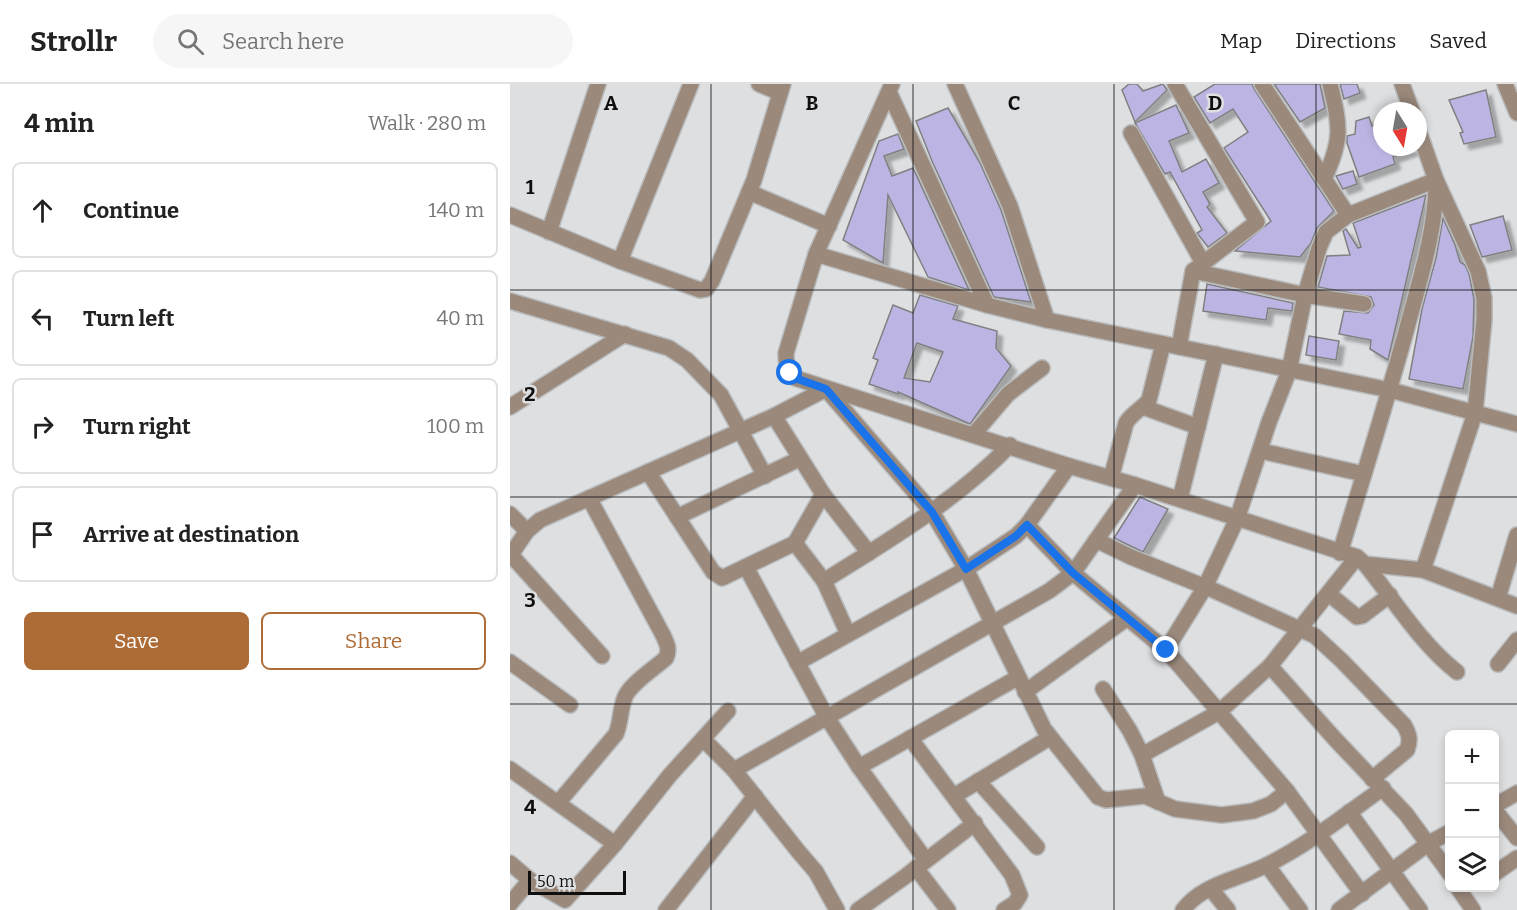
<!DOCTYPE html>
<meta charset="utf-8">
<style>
:root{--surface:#fff;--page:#f6f6f6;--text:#222;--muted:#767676;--line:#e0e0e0;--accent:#ad6c36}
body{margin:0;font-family:Bitter,serif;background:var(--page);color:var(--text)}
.controls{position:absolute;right:18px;bottom:18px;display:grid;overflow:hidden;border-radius:9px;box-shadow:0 3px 9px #0003}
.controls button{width:54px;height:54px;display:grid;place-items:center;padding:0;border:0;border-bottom:2px solid var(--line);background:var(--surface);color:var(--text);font:30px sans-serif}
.compass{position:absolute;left:863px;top:18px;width:54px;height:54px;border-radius:50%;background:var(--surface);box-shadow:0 3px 9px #0003;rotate:169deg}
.scale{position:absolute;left:18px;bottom:15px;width:98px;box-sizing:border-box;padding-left:6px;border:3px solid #0f0f10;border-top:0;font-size:16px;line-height:21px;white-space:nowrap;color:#0f0f10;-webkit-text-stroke:4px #dddfe0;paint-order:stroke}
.stop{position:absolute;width:18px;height:18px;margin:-14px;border:4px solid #1a73e8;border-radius:50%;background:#fff}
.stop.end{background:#1a73e8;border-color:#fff;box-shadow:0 2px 6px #0008}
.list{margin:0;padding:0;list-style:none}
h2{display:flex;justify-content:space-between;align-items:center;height:78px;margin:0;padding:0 24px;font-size:26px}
h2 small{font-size:20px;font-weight:400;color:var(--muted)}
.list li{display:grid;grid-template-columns:39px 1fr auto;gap:18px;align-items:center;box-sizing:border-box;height:96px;margin:0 12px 12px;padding:0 12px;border:2px solid var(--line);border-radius:9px}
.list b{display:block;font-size:22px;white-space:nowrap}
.list em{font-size:20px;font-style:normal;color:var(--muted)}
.actions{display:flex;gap:12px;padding:18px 24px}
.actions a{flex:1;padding:14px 0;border:2px solid var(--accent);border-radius:9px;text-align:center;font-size:21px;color:var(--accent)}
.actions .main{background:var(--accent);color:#fff}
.icon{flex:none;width:33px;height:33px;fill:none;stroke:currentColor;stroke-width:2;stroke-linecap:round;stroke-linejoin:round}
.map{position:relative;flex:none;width:1007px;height:826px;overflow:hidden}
header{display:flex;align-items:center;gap:36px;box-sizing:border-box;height:84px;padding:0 30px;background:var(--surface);border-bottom:2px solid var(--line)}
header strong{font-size:28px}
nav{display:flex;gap:33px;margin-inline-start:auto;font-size:21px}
.search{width:420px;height:54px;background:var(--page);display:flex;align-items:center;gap:15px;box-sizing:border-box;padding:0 21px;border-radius:33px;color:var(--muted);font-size:22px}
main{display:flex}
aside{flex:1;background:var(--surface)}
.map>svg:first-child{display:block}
.building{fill:#bcb5e3;stroke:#808082;stroke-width:1.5;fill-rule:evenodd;filter:url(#shadow)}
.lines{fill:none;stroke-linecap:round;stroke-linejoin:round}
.minor-casing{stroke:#b8babb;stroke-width:18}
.minor{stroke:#9b897c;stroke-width:15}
.route{stroke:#1a73e8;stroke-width:8}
.grid{fill:none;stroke:#0f0f10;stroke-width:1.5;stroke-opacity:0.55}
.grid-label{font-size:20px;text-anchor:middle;font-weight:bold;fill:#0f0f10;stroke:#dddfe0;stroke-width:5;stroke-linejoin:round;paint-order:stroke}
</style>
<header>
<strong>Strollr</strong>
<div class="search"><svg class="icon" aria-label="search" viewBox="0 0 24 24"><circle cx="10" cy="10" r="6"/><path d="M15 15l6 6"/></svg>Search here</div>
<nav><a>Map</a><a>Directions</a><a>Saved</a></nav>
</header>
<main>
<aside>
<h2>4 min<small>Walk · 280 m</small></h2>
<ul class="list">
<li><svg class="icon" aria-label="ahead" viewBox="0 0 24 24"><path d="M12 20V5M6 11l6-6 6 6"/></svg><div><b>Continue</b></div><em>140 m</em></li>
<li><svg class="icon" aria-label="left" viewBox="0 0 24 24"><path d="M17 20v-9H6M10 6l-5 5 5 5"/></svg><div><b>Turn left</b></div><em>40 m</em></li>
<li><svg class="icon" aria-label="right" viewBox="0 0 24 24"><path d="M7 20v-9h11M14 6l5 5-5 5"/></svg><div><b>Turn right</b></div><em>100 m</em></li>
<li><svg class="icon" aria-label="arrive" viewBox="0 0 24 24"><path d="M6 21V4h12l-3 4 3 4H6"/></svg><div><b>Arrive at destination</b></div></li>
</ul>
<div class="actions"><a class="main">Save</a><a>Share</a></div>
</aside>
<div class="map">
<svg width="1007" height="826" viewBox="0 0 1007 826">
<defs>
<filter id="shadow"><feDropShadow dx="5.5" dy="5.5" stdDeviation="1.5" flood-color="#0004"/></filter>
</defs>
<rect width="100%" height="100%" fill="#dddfe0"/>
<g class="building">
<path d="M619,0h8l6,7 20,-7 4,6 -32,32 -13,-32z"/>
<path d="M705,0h37l2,5 80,122 -17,17 -6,15 -11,14 -65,-6 36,-30 -47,-73 24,-16 -15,-23 -23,14 -16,-26z"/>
<path d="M764,0h46l5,24 -25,14z"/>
<path d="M830,0h17l3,9 -16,6z"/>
<path d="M976,6l10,47 -32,7 -4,-11 3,-1 -14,-32z"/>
<path d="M666,21l13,28 -20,8 13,31 24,-13 13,24 -16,9 7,12 -3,3 20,26 -19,14 -11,-14 5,-3 -32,-58 -5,2 -30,-51z"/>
<path d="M438,24l32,55 21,47 30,92 -37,-5 -62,-136 -16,-40z"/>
<path d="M859,33l3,9 10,-4v25h32l1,2 -22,8 2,7 -36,13 -12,-34v-7l8,-2 1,-13z"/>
<path d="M388,50l6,15 -20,7 8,20 21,-8 56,122 -41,-13 -40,-82 -5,68 -40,-23 36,-99z"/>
<path d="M843,87l4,13 -14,5 -7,-13z"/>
<path d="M916,111l-1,4 -37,161 -18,-11 1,-9 -32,-6 5,-23 24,2 6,-8 -3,-8 -53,-10 9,-31 23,-1 -7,-24 3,-2 12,19 3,-1 -8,-24z"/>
<path d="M993,132l9,34 -30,7 -12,-32z"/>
<path d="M933,134l12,27 5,17 5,3 4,9 5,25 -1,38 -10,52 -54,-10 13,-70 14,-51z"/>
<path d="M697,200l86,19 -1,8 -24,-3 -2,12 -63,-9z"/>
<path d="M410,211l38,11 -5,13 44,12 -1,17 15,18 -41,58 -72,-32v2l-29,-10 9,-24 -5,-2 20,-53 20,8zM407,259l26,9 -13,30 -26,-4z"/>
<path d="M799,252l30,5 -3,19 -30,-5z"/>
<path d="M630,413l28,12 -25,43 -29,-14z"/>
</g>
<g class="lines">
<g class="minor-casing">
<g id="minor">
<path d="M249,0l21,9"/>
<path d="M382,0l-76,170 171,51 60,15 343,70 127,34"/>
<path d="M445,0l55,122 37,114"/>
<path d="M665,0l82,138 -64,49 -14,76"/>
<path d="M752,0l86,131"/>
<path d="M892,0l10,27"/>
<path d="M995,0l12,29"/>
<path d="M379,8l98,213"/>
<path d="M908,45l18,51 42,91 6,27v22l-9,93 -52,157"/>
<path d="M621,49l72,130"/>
<path d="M814,95c19,-40 16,-53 6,-95"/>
<path d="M239,108l80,34"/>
<path d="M0,131l110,46 80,29 6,-1 6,-8 42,-101 29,-96"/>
<path d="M39,148l49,-148"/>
<path d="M306,170l-30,99c0,11 1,17 9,25l274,88 66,19 222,72 8,7 58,6 94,36"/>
<path d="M110,177l71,-177"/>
<path d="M683,187l112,24 59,9"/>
<path d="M0,217l159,47 18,12 34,35 44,81"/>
<path d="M0,323l115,-73"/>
<path d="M633,323l55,20"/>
<path d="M264,332l49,78 46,59"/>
<path d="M464,350l34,-40 34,-26"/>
<path d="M751,367l103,23"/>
<path d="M138,388l65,100 9,6 73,-35 28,-49"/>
<path d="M601,394l15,-55c6,-10 16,-14 23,-23l14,-56"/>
<path d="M670,415l36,-145"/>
<path d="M0,430l17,17"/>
<path d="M167,433l122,-58"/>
<path d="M517,441l46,48 93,77 121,141 75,103"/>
<path d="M586,456l35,17 82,33 102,46 27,25 62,64c5,9 7,14 3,25l-35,29"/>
<path d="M285,459l29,38c65,-41 132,-80 186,-136"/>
<path d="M830,469c23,-76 47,-152 68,-229 12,-45 27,-91 28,-138"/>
<path d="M1,471l91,101"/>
<path d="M0,472l17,-25 13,-11 234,-104 52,-27 106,123 34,57 78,160 54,68 8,3 39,-4 30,13 47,6 31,-4 18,-7 16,-13"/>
<path d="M855,480c29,36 56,80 92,108"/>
<path d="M236,483l80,149 33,51 66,92"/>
<path d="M314,497l24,53"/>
<path d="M819,510l28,23 5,-1 28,-21"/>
<path d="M988,514l19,-63"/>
<path d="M656,566l39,-63 32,-68 32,-97 20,-51 16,-76 14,-47 7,-16 22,-17 88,-35"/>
<path d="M0,578l60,43"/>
<path d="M287,579l169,-94 50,-33 11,-11 42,-59"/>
<path d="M988,580l19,-24"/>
<path d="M760,582l64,72 72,76 44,60"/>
<path d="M593,605l27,42 12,24 16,47"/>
<path d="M515,608l101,-73"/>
<path d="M400,654l102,137 8,20 -5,8 -11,7"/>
<path d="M193,655l31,31 315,-179 24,-18 62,-88"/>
<path d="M632,671l77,-43 51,-46 87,-109"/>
<path d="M349,683l158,-89"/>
<path d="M0,685l105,75"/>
<path d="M224,686l64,81 18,21 21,38"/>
<path d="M468,697l59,66"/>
<path d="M444,712l95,-58"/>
<path d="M48,719l58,-69c5,-12 4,-25 9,-37 5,-13 30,-29 41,-39 4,-9 1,-14 -3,-23l-74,-137"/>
<path d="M984,722l23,-13"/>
<path d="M984,725l23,29"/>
<path d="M839,728l71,98"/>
<path d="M0,779l20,17"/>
<path d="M757,781l33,45"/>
<path d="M406,784l32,42"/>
<path d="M984,790l23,-16"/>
<path d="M948,804l15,22"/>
<path d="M701,805l17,21"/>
<path d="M0,820l20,-24 35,20 50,-56 55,-69 58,-64"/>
<path d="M156,826l89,-114"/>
<path d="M348,826l48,-34 69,-53"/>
<path d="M673,826c19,-26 56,-31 84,-45 42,-21 78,-50 116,-77"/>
<path d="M829,826l90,-67 21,-11"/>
</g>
</g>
<use href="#minor" class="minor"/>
</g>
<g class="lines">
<path class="route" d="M280,289l5,5 31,11 106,123 34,57 50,-33 11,-11 46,48 93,77"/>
</g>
<path class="grid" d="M201,0v826M403,0v826M604,0v826M806,0v826M0,206h1007M0,413h1007M0,620h1007"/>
<g class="grid-label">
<text x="101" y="26">A</text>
<text x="302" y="26">B</text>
<text x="504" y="26">C</text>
<text x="705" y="26">D</text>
<text x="20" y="110">1</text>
<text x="20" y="317">2</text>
<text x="20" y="523">3</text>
<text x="20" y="730">4</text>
</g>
</svg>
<div class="controls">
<button>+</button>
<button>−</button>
<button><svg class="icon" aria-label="layers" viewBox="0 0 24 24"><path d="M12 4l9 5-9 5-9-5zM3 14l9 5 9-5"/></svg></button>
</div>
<svg class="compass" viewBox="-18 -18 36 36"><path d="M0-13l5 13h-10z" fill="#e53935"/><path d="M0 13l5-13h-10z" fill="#767676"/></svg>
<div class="scale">50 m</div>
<div class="stop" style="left:280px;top:289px"></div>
<div class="stop end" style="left:656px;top:566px"></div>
</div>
</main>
